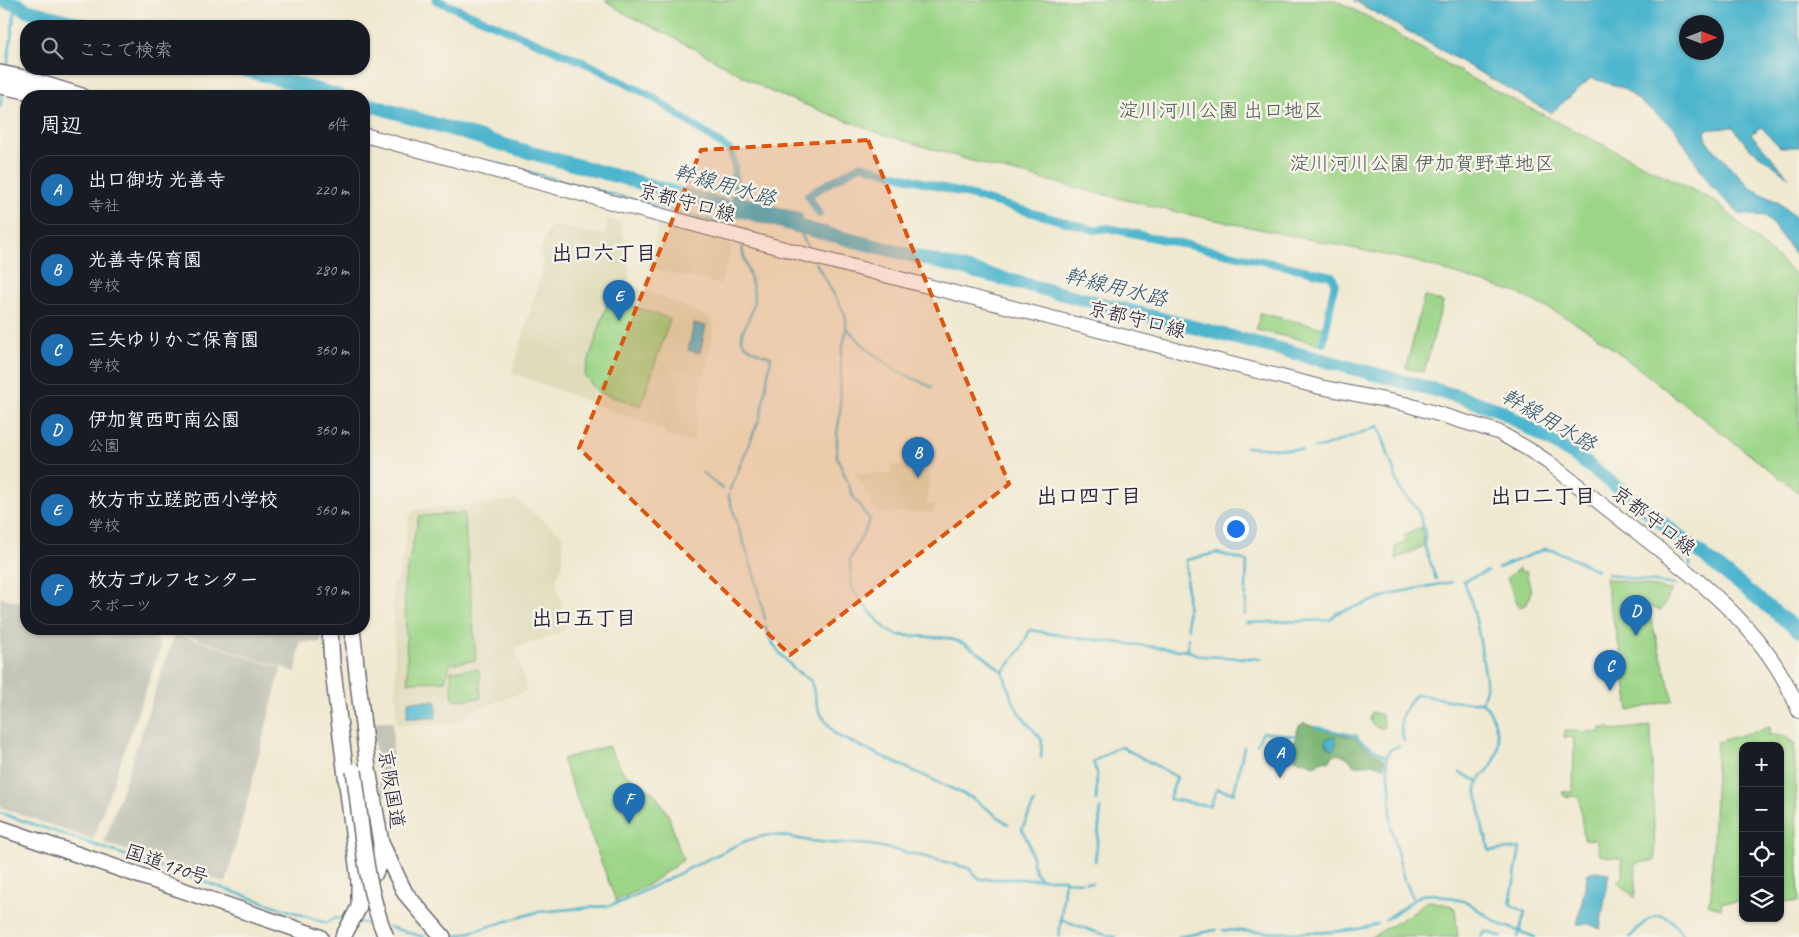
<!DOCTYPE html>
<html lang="ja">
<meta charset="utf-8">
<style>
:root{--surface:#171b24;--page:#20242c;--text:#f1f3f6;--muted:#9ea1a6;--line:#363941;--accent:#1f6fb2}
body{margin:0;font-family:Caveat,"Klee One",sans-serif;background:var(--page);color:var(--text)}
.controls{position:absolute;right:15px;bottom:15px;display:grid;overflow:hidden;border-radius:10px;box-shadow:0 1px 4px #0004}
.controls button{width:45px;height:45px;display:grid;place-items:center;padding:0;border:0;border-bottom:1px solid var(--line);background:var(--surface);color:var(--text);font:25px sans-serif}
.compass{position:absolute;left:1679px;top:15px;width:45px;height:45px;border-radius:50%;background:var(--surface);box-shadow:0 1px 4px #0004;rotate:90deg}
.you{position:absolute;left:1235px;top:528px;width:18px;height:18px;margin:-12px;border:4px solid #fff;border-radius:50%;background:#1a73e8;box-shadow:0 0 0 8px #1a73e833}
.badge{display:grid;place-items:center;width:32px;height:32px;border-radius:50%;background:var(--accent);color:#fff;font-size:16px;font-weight:700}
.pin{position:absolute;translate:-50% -41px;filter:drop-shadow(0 1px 2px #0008)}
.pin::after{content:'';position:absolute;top:26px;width:18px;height:15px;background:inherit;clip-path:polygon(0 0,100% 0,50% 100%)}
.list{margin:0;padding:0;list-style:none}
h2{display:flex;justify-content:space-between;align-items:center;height:65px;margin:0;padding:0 20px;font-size:21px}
h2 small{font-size:16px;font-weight:400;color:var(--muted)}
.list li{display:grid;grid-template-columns:32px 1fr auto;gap:15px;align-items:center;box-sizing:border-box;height:70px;margin:0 10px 10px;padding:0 10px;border:1px solid var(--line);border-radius:20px}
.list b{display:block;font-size:19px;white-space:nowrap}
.list p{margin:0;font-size:16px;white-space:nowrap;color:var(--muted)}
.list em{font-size:16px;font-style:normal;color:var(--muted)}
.icon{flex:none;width:28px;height:28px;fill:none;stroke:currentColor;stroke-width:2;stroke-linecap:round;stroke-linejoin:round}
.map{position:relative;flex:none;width:1799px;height:937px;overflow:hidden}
.search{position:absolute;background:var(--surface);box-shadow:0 1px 4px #0004;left:20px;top:20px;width:350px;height:55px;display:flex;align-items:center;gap:12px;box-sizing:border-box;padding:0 18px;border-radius:20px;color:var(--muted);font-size:19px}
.panel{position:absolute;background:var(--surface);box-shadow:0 1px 4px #0004;left:20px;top:90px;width:350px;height:545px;border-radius:20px}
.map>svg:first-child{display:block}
.built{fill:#e0dcbb}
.industrial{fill:#c4c5b9}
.green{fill:#9cd588;stroke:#5f7c62}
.forest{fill:#7db674;stroke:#506c58}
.water{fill:#4eb5cd;stroke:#386c84;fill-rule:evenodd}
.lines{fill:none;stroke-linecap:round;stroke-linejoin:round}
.stream{stroke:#4eb5cd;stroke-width:2.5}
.canal{stroke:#4eb5cd;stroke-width:8}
.river{stroke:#4eb5cd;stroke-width:14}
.primary-casing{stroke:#6a6870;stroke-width:16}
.trunk-casing{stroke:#6a6870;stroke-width:18}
.primary{stroke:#fff;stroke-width:14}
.trunk{stroke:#fff;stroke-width:15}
.trunk-bridge-casing{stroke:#6a6870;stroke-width:18;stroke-linecap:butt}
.trunk-bridge{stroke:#fff;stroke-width:15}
.marked{fill:#de560e;fill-opacity:0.2;stroke:#de560e;stroke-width:4;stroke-dasharray:10 6;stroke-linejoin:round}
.labels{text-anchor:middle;stroke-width:5;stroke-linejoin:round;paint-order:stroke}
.park-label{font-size:20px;fill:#475852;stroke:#f7f3e8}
.street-label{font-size:20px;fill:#22223b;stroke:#f7f3e8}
.water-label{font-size:21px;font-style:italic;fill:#31556e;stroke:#f7f3e8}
.neighbourhood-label{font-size:21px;font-weight:bold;fill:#22223b;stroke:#f7f3e8}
</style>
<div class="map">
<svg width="1799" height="937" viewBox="0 0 1799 937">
<rect width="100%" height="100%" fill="#f7f3e8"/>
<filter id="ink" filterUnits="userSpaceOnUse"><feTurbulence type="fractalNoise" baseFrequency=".02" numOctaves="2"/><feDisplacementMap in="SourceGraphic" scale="10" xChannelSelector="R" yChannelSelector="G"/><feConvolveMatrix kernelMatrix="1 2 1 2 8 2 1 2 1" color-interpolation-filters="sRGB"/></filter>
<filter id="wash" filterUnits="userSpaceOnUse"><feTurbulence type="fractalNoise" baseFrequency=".0096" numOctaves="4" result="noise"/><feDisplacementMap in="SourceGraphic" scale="20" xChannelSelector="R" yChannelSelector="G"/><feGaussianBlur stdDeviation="1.12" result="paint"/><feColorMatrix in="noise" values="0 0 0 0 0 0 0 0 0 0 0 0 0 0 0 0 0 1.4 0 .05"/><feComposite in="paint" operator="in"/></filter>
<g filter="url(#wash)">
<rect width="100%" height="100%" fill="#f0e9d1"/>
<g class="built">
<path d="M608,219l13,3 9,52 -2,9 78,33 8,10 -9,50 -33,-6 -20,56 -140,-53 32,-110 -6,-9 11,-26 6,-2 50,9z"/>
<path d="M658,226l75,20 -13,38 -71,-16z"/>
<path d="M672,371l31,6 -9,62 -5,3 -21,-5 -5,-7 -10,-3z"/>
<path d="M892,464l39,8 -5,32 9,1 -1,7 -57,1 -23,-41 36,3z"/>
<path d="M516,500l47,35v29l-7,17 10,44 -2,4 -8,6 -41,13 12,43 -61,22 -5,7 -17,5h-45l-2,-3 -5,-139 6,-3 12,-65 5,-5z"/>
</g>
<g class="industrial">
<path d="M0,597l26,7v25h114l11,5 9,10v5l-67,191 -93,-33z"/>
<path d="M177,629h143l1,14 -21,-1 -4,30 -120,-40z"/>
<path d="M175,633l106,35 -55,215 -122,-40z"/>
<path d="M372,721h21l-1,74 -11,1z"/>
</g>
<g class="green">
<path d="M605,0h730l35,18 106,63 239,120 84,77v215l-205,-159 -25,-15 -52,-26 -103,-32 -247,-51 -175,-43 -110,-33 -113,-43 -79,-45 -68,-34z"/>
<path d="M1424,296l19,6 -19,70 -18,-4z"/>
<path d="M609,298l61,21 -29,87 -43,-14 -14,-17z"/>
<path d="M1260,313l63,15 -3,16 -64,-14z"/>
<path d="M464,513l12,147 -26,4 -5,17 -37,1 -4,-99 15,-67z"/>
<path d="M1422,527l2,19 -28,13 -1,-12 12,-6 -3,-5z"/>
<path d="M1519,568l2,4 5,-1 5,20 -4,13 -8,3 -12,-29z"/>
<path d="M1605,578l67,12 -11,21 -14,-6 26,95 -44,11 -7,-51 -14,-64z"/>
<path d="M479,669l2,29 -28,2 -2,-29z"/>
<path d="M1371,712l11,3 2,13h-7l-8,-8z"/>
<path d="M1651,726l4,135 -19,2 -1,35 -18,-17 5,-4v-18l-22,-4 -4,-15 -12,-1 -5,-42 -15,-1 -2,-4h11l1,-54 -10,-1 1,-6 37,1 -1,-4h8l3,2z"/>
<path d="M1770,727l1,5 -4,3h16l11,8 5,159h-19v-156h-37v156h-21l-1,7 -13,-5 3,-9 6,-153z"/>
<path d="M608,746l15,26 31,21 14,21 15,46 -35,25 -32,16 -54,-142z"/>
<path d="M1431,901l21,5 3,3 3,28h-91l6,-1 41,-24 11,-10z"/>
</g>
<path class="forest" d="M1304,723l7,3 45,12 3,4 25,17v8l-9,-3 -21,2c-6,-9 -9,-13 -21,-11l-3,6 -9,-1 -3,4 -5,2 -4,-3 -14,-4c-3,-10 0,-24 4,-33z"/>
<g class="water">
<path d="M1353,0h446v147h-19l-19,-20 -10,7 38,43 -42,-31 -14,-19 -28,3 2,12 44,46 30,16 18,17v39l-33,-44 -27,-2 -28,-28 -37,-58 -51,-40 -32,-10 -40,35zM1686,22h30v30h-30z"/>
<path d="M694,323l12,3 -6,27 -12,-3z"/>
<path d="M408,701h28v17h-29z"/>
<path d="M1332,736l3,2 1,5 -2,6h-5l-4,-9z"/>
<path d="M1595,871l14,2 -9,56 -13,-6 -10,2 11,-52z"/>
</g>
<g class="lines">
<g class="stream">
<path d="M7,68l7,-52 6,-16"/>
<path d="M0,107l3,-16"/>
<path d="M499,164l247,66"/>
<path d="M797,226l13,25"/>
<path d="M816,263l28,49 2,7v13l-5,22 -1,61 -3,18v24l17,41 16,22 -20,39 1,28 12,17 23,25 11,6 50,3 16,5 21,13 19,16 8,25 8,16 23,27 -1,18"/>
<path d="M846,328l25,24 26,19 35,16"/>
<path d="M1319,359v-3"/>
<path d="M1246,447l56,3"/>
<path d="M1314,448l9,-1 56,-21 21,64 17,18 4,11 4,12v16l11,32"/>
<path d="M703,473l20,16"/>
<path d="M730,490l31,-75 10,-58c-55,-17 -16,-27 -17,-61 -1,-17 -10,-32 -12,-49"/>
<path d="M728,495l26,79 11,45"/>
<path d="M1686,541l-7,10 11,9v5"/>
<path d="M1498,568l47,-19 11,2 41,19"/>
<path d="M1608,574l19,4 49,7"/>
<path d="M1246,623l84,-3 7,-7 62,-21 53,-10"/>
<path d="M765,626l5,13 8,12 16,18 17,12 8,31 17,23 136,63 36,26"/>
<path d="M1188,629l-2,-69 31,-7 30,8 -2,53"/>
<path d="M1188,638v13"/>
<path d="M1003,672l18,-23 9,-19 40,7 118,14 14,5 59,3"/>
<path d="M1482,702l4,-13v-9c-6,-34 -8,-68 -23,-99l25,-10"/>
<path d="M1315,727l42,9 2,4 27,17 5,-8 8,-3"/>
<path d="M1404,741c-7,-23 -2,-28 12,-47l43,8h23c15,14 22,45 10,63 -5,8 -13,12 -16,22l8,48 3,3 2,13 31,-3 -10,56 15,8 -7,25"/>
<path d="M1257,744l6,-12 33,4"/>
<path d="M1386,757l4,28 1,37"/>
<path d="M1460,773l18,8"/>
<path d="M1096,801l1,-28 -4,-11 25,-15h4l55,30 -8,22 41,7 7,-17 17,4 10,-46"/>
<path d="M1034,803l-12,26 7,15 6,28 6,7"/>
<path d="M0,813l326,110 9,-5 12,2"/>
<path d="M1391,826l13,54"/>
<path d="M1095,861l6,-53"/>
<path d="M1065,881l16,1"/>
<path d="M1085,882l7,1"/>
<path d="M1406,883l8,17"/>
<path d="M1060,919l38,14 17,4"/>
<path d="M1385,920l36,-25 13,-1 33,8 32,22 36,13"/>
<path d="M357,922l19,3"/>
<path d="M389,927l35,10"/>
<path d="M1223,930c39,2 121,7 154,-6"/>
<path d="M454,937l83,-25 71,-6 13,-4 120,-59c35,-15 45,-4 79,-1 16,2 33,1 50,3 33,5 66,15 98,23l12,11h85l-6,58"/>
<path d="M1178,937l38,-7"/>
<path d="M1480,937l5,-5h4l12,5"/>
<path d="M1630,937c21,-23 34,-34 54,0"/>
</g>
<g class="canal">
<path d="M436,0l154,65 62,32 79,54 3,13 1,34 64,19 -2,9"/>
<path d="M819,214l-11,-19 53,-30 233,65 14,-2 224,48 3,6 -12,61"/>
</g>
<g class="river">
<path d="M1,0l17,5 8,5 62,16"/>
<path d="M242,69l98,27"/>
<path d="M364,103l150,45 294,81 499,127 154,41 38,13 74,44 22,16 204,161"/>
</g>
</g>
</g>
<g filter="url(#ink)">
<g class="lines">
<g class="primary-casing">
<path id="primary" d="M364,135l443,120 513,132 85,17 93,28 30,17 20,13c33,26 66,52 99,78 62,48 123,96 152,171"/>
</g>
<g class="trunk-casing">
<g id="trunk">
<path d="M0,73l24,5 58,18"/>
<path d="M0,86l22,4 21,6"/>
<path d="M330,629l2,34 27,218v26l-16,30"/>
<path d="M352,629l16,140 13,74 24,50 38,44"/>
<path d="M0,828l320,109"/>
<path d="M359,881l16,-8 5,-12 1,-16"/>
</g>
</g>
<use href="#primary" class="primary"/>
<use href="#trunk" class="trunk"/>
<g class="trunk-bridge-casing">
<path id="trunk-bridge" d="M354,771c8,55 10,114 32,166"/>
</g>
<use href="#trunk-bridge" class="trunk-bridge"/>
</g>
</g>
<path class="marked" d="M868,140l141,344 -219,171 -211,-207 122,-298z"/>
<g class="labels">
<g class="park-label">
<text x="1221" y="117">淀川河川公園 出口地区</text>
<text x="1422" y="170">淀川河川公園 伊加賀野草地区</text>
</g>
<g class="street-label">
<text transform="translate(687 202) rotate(15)" y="7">京都守口線</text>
<text transform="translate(1137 319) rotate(14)" y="7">京都守口線</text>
<text transform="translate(1654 520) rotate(38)" y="7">京都守口線</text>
<text transform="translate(392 789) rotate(81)" y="7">京阪国道</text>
<text transform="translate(167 864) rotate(19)" y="7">国道170号</text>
</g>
<g class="water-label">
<text transform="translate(725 185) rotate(16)" y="7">幹線用水路</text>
<text transform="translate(1116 287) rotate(14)" y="7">幹線用水路</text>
<text transform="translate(1549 420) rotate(30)" y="7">幹線用水路</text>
</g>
<g class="neighbourhood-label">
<text x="604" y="260">出口六丁目</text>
<text x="1089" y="503">出口四丁目</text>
<text x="1543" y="503">出口二丁目</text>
<text x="584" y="625">出口五丁目</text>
</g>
</g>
</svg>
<div class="controls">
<button>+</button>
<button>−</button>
<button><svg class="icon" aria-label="locate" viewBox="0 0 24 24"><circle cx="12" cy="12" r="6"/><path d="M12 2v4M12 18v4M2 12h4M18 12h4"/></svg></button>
<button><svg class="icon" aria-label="layers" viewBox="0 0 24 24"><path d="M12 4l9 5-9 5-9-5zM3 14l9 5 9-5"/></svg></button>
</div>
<svg class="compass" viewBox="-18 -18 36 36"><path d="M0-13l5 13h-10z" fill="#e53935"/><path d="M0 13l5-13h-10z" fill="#9ea1a6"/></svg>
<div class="you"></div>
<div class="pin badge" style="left:1280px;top:778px">A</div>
<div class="pin badge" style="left:918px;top:478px">B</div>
<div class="pin badge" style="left:1610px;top:691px">C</div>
<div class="pin badge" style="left:1636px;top:636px">D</div>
<div class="pin badge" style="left:619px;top:321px">E</div>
<div class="pin badge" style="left:629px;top:824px">F</div>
<div class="search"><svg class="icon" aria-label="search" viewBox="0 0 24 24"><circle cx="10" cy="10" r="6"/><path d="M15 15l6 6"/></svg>ここで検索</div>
<section class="panel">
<h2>周辺<small>6件</small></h2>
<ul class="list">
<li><span class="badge">A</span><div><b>出口御坊 光善寺</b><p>寺社</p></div><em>220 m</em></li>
<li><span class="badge">B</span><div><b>光善寺保育園</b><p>学校</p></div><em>280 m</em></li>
<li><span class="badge">C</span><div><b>三矢ゆりかご保育園</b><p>学校</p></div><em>360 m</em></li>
<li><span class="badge">D</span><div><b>伊加賀西町南公園</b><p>公園</p></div><em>360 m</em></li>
<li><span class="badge">E</span><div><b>枚方市立蹉跎西小学校</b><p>学校</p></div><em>560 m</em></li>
<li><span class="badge">F</span><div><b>枚方ゴルフセンター</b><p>スポーツ</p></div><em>590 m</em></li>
</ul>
</section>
</div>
